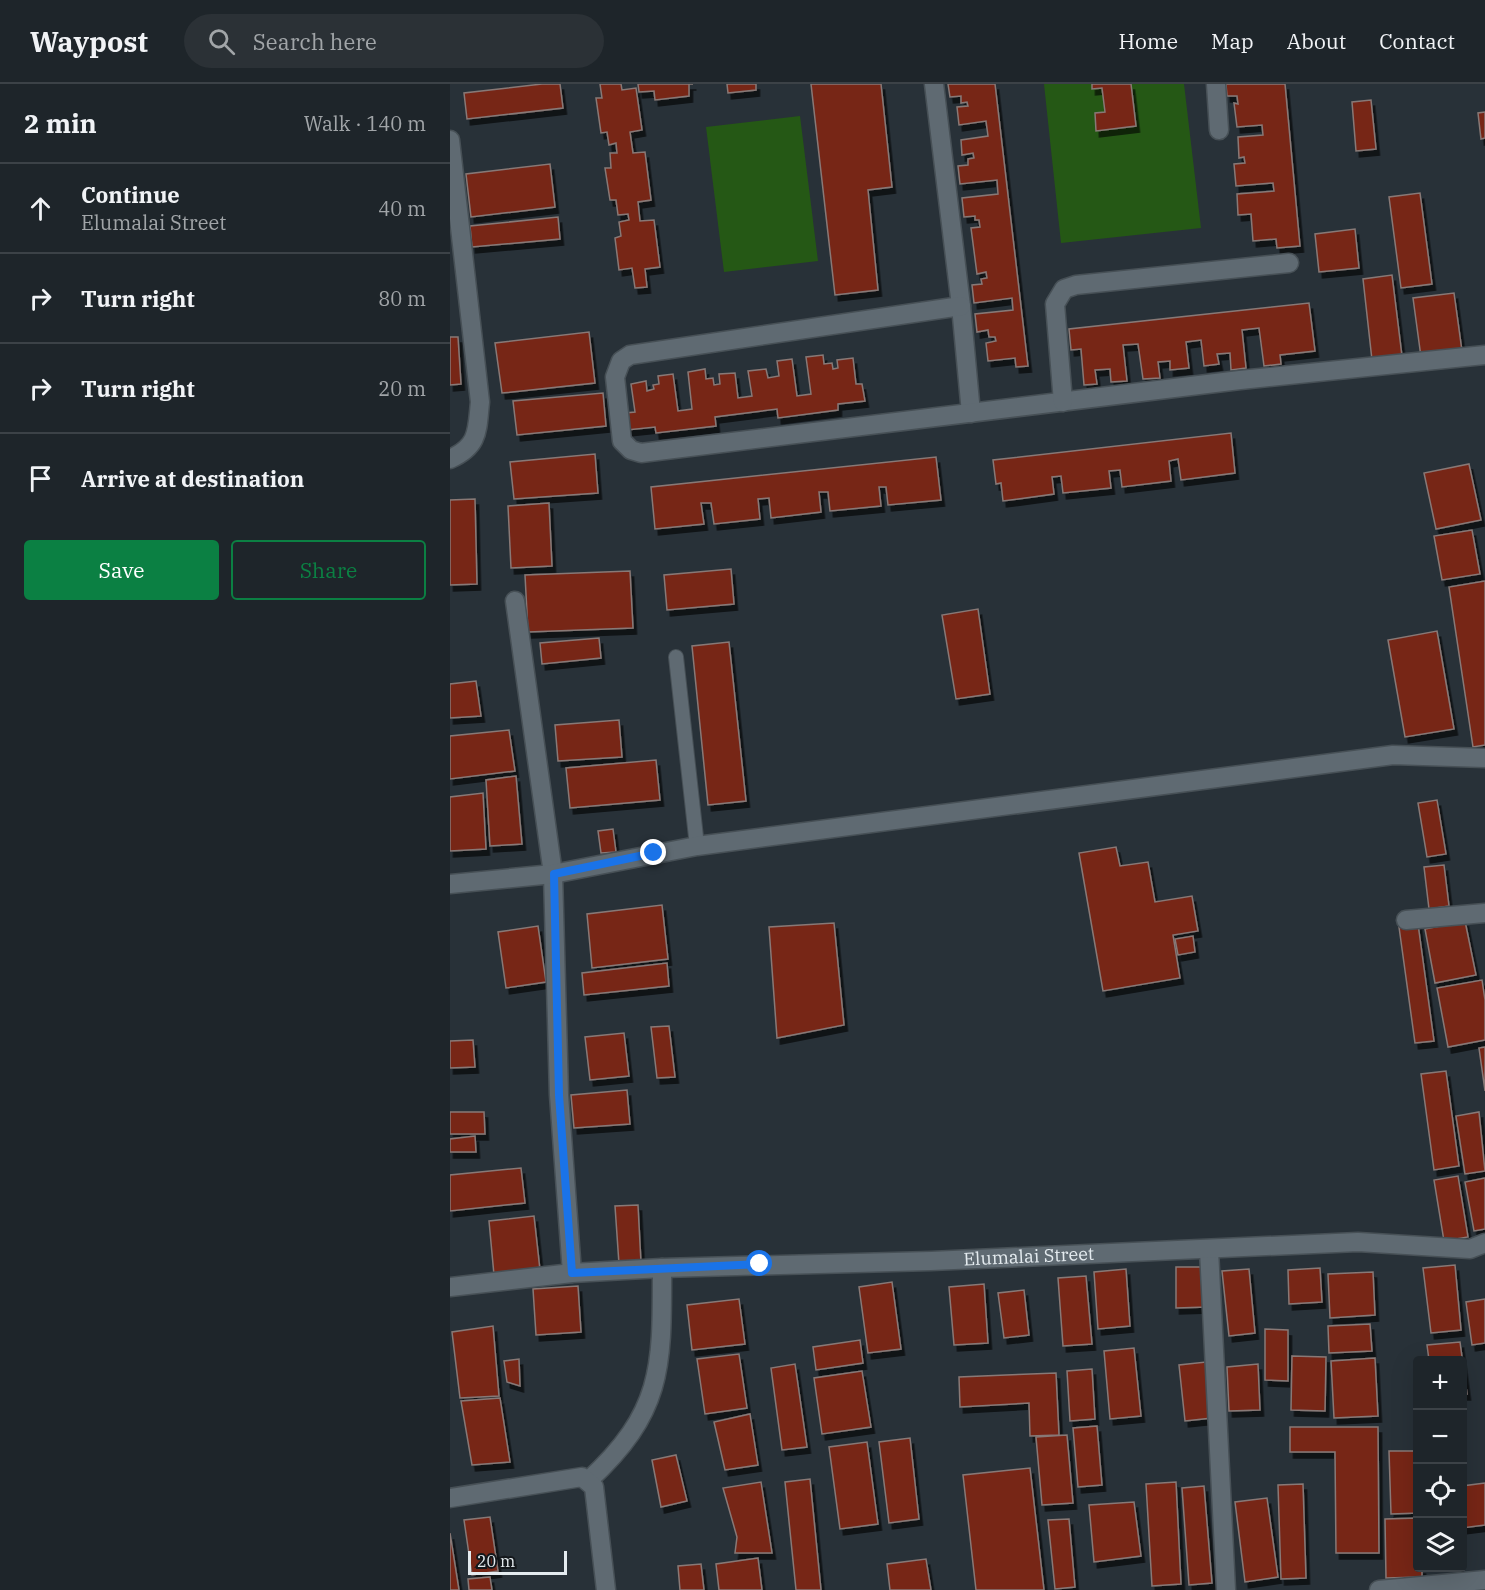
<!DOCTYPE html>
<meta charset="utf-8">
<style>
:root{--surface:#1e252a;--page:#2b3136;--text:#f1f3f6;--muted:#a1a5a8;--line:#3c4247;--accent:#0b8043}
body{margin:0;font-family:"IBM Plex Serif",serif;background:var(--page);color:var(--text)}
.controls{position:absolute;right:18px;bottom:18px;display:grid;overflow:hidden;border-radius:6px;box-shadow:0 6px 24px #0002}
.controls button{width:54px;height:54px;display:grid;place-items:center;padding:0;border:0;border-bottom:2px solid var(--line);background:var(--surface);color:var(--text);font:30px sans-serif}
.scale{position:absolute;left:18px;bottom:15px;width:99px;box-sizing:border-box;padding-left:6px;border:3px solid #e4ebef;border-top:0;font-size:16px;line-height:21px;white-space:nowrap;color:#e4ebef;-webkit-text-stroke:4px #14181c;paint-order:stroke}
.stop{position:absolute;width:18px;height:18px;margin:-14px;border:4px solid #1a73e8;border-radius:50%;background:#fff}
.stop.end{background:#1a73e8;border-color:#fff;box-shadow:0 2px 6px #0008}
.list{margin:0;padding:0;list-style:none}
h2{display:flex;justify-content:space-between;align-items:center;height:78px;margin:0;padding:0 24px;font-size:26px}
h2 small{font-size:20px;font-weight:400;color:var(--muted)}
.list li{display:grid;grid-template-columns:39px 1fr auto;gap:18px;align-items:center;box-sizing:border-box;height:90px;padding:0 24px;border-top:2px solid var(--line)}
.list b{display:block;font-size:22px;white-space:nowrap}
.list p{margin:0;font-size:20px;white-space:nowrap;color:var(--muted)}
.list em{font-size:20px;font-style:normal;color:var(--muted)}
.actions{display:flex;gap:12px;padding:18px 24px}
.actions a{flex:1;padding:14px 0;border:2px solid var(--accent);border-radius:6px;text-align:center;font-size:21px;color:var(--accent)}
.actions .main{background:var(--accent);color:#fff}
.icon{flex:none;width:33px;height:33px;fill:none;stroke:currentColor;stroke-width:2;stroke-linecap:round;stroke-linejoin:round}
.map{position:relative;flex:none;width:1035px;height:1506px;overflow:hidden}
header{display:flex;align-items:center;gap:36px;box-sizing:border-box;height:84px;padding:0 30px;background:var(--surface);border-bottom:2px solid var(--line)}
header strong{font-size:28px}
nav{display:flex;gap:33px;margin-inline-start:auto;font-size:21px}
.search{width:420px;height:54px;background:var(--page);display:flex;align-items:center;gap:15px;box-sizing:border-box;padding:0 21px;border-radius:33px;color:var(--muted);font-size:22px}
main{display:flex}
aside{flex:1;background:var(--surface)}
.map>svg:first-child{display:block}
.green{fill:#255815}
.building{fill:#772519;stroke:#887976;stroke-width:1.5;filter:url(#shadow)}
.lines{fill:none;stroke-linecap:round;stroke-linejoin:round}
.lane-casing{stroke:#475056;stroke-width:16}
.street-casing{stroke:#475056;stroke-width:21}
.lane{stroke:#5f6a72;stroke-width:14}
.street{stroke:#5f6a72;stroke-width:18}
.route{stroke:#1a73e8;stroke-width:8}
.labels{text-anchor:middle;stroke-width:6;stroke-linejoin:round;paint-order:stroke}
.street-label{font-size:18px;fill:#e4ebef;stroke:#14181c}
</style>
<header>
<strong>Waypost</strong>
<div class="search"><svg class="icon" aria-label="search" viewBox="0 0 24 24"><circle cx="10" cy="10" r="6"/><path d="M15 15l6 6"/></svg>Search here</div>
<nav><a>Home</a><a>Map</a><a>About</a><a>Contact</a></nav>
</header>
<main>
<aside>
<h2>2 min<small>Walk · 140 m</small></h2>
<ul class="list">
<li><svg class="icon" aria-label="ahead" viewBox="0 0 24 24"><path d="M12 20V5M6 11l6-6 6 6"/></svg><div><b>Continue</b><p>Elumalai Street</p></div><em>40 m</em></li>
<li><svg class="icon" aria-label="right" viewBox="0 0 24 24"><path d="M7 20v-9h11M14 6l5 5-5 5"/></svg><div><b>Turn right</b></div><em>80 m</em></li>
<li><svg class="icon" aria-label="right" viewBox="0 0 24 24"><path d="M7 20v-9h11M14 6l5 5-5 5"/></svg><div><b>Turn right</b></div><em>20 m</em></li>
<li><svg class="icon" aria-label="arrive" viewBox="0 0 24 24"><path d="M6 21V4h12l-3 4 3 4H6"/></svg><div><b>Arrive at destination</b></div></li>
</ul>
<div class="actions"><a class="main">Save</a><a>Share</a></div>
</aside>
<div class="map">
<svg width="1035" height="1506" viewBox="0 0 1035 1506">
<defs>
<filter id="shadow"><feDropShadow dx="3.5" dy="6" stdDeviation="0" flood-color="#0009"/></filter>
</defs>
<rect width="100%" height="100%" fill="#283138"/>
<g class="green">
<path d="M594,0h140l17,144 -140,15z"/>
<path d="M350,32l18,145 -94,11 -18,-145z"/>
</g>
<g class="building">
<path d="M92,0h18l3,24 -96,11 -3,-26z"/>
<path d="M150,0h21l1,6 14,-2 6,42 -12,2 3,21 12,-1 6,48 -13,2 2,19 14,-1 6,47 -15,2 2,18 -12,1 -3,-20 -13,2 -4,-32 6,-2 -2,-14 10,-2 -1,-6 -10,1 -2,-15h-6l-5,-32h6l-1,-15h7l-1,-10 -7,2 -2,-13 -6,1 -5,-35h6z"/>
<path d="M188,0h55h-4v12l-34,4 -1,-9 -15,1z"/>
<path d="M277,0h29v6l-28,3z"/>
<path d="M361,0h70l11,103 -24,3 10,100 -43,5z"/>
<path d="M498,0h47l33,282 -12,1 -1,-9 -27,3 -2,-18 10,-2 -1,-4h-6l-1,-7 -11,2 -2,-18 38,-4 -1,-12 -38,5 -2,-18 10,-1 -1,-5 6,-1 -1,-6 -9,2 -6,-46 9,-1 -1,-7h-4v-4l-11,1 -2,-19 36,-4 -1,-14 -37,4 -2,-18 10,-1v-6l6,-1 -1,-5 -11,2 -1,-15 27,-4 -2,-15 -27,4 -2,-18 11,-1 -1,-4 -6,1v-7l-11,1z"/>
<path d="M642,0h39l5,42 -40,5 -1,-18 10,-1 -3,-24 -10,1z"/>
<path d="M776,0h59l15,162 -23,2 -1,-9 -23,2 -2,-27 -13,1 -1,-21 37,-3 -1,-8 -37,3 -2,-22 11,-1 -1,-6 -5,1 -1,-21 25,-2 -1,-10 -25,2 -3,-24 4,1 -1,-8h-10z"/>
<path d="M921,16l5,49 -20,2 -4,-49z"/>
<path d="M1035,28v26l-4,1 -3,-26z"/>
<path d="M100,80l5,43 -84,10 -5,-43z"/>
<path d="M970,109l12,91 -31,4 -12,-91z"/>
<path d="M108,133l2,22 -88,8 -2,-21z"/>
<path d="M905,145l4,39 -40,4 -4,-38z"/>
<path d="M942,191l10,81 -30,4 -9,-81z"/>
<path d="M1004,209l8,58 -41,6 -8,-59z"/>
<path d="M859,219l6,48 -35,4 1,9 -17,2 -5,-38 -17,2 4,38 -15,2 -1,-17 -13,1 2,10 -15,2 -3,-26 -15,2 3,26 -19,2v-9l-12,1 2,16 -17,1 -5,-35 -15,1 4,36 -16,1 -1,-13 -15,1 2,14 -13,1 -3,-36 -10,1 -2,-21z"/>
<path d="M139,248l6,51 -93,10 -7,-50z"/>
<path d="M0,253h8l3,47 -11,1z"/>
<path d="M373,271l1,9 8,-1 1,6 5,-1 -1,-8 16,-2 3,26h6l3,17 -27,3v6l-60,8 -1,-9 -62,8 1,9 -60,7 -1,-6 -28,3 -2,-17 10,-1 -4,-28 15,-3 1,10 7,-2 -1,-4 6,-1 -1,-8 15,-2 5,37 14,-2 -4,-37 17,-3 1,10 7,-1 1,7 6,-1 -1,-10 16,-1 3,25 14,-2 -4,-25 18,-2 2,9 11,-2 -2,-15 15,-2 5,37 14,-2 -5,-37z"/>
<path d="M153,309l3,33 -89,9 -4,-34z"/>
<path d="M781,349l4,40 -54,7 -3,-21 -9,2 2,20 -49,6 -2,-17 -11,1 2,17 -48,5 -2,-17 -9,1 2,17 -51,7 -2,-18 -5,1 -3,-24z"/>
<path d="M145,370l3,39 -84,6 -4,-37z"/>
<path d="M486,373l5,43 -53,5 -2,-18h-7l2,19 -51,5 -2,-19h-9l2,20 -50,6 -2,-20 -11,1 2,20 -46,5 -3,-21h-10l3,21 -49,5 -4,-42z"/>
<path d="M1019,380l12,56 -45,9 -12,-56z"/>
<path d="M25,415l2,85 -27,1v-85z"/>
<path d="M99,419l3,63 -41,2 -3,-62z"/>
<path d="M1022,446l8,44 -38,6 -8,-44z"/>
<path d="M281,485l3,35 -67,6 -3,-35z"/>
<path d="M180,487l3,57 -105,4 -3,-57z"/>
<path d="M1035,497v164l-12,2 -24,-160z"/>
<path d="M528,525l12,85 -34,5 -14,-84z"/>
<path d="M987,547l17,98 -49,8 -17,-97z"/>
<path d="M149,554l2,20 -59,6 -2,-21z"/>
<path d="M279,558l17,159 -38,4 -16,-159z"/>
<path d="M26,597l5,35 -31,2v-34z"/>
<path d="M169,636l3,37 -64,4 -3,-36z"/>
<path d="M59,646l6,41 -65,8v-43z"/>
<path d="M206,676l4,40 -90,8 -4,-40z"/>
<path d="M66,692l6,68 -32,2 -4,-66z"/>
<path d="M33,709l3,56 -36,2v-54z"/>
<path d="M987,716l9,54 -19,3 -9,-54z"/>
<path d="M163,745l3,23 -15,1 -3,-22z"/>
<path d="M666,763l4,19 28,-4 7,40 37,-6 6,35 -25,4 7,43 -77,13 -24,-138z"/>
<path d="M994,781l5,41 -20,3 -5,-42z"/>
<path d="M212,821l6,54 -76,9 -5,-54z"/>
<path d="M1015,837l11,54 -41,8 -10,-54z"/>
<path d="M384,839l10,102 -67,13 -8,-111z"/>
<path d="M968,840l16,117 -19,2 -16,-116z"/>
<path d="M88,842l8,56 -40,6 -8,-56z"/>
<path d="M743,852l2,16 -17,3 -3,-16z"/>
<path d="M217,879l2,23 -85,9 -2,-22z"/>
<path d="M1032,896l3,20v40l-37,7 -11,-59z"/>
<path d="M219,942l6,51 -18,1 -6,-51z"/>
<path d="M174,949l5,43 -39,4 -5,-43z"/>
<path d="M23,956l2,27 -25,1v-27z"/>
<path d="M1035,963v44l-6,-43z"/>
<path d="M996,987l13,95 -25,4 -13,-96z"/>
<path d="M177,1006l3,34 -56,4 -3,-33z"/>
<path d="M0,1028h34l1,22h-35z"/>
<path d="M1029,1028l6,59 -20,3 -9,-58z"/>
<path d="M25,1052l1,16h-26v-13z"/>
<path d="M71,1084l4,35 -75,8v-36z"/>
<path d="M1008,1092l10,61 -24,4 -10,-61z"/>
<path d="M1035,1094v51l-11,2 -9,-49z"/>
<path d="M188,1121l3,58 -22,1 -4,-58z"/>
<path d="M84,1132l6,54 -46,5 -5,-54z"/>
<path d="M1005,1181l6,65 -30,3 -8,-65z"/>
<path d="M726,1183h30l1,40 -31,1z"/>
<path d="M870,1184l2,34 -33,2 -1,-34z"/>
<path d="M676,1185l4,57 -32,3 -4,-57z"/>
<path d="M799,1185l6,64 -26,3 -7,-65z"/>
<path d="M923,1188l2,43 -45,3 -2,-44z"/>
<path d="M636,1192l6,68 -29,2 -5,-68z"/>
<path d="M442,1198l9,67 -33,4 -9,-66z"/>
<path d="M534,1200l4,59 -34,2 -5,-58z"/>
<path d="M128,1202l3,46 -45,3 -3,-46z"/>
<path d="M574,1206l5,45 -25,3 -6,-45z"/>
<path d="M289,1215l6,45 -53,6 -5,-45z"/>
<path d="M1035,1215v44l-13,2 -6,-43z"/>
<path d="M920,1240l2,27 -43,2 -1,-27z"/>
<path d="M43,1242l6,70 -39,2 -8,-66z"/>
<path d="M815,1245l23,1v51l-23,-1z"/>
<path d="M410,1256l3,23 -47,7 -3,-23z"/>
<path d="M1010,1258l7,52h-5v-34h-33l-2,-15z"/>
<path d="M684,1264l7,68 -31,3 -6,-68z"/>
<path d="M289,1270l8,54 -42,6 -8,-55z"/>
<path d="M842,1272l34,1 -1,54 -34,-1z"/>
<path d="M925,1274l3,58 -44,2 -3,-57z"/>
<path d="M69,1275l1,27 -13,-4 -3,-21z"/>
<path d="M756,1278l6,56 -27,3 -6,-56z"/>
<path d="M345,1280l12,83 -25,3 -11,-82z"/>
<path d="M808,1280l2,46 -31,1 -2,-44z"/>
<path d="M642,1285l3,50 -25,2 -3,-50z"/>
<path d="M412,1287l9,56 -49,7 -8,-56z"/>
<path d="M606,1289l3,62 -29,1 -1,-33 -69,4 -1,-30z"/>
<path d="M50,1314l10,64 -38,3 -11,-64z"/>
<path d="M300,1330l8,51 -33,5 -11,-48z"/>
<path d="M647,1342l5,59 -24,2 -5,-59z"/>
<path d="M840,1343h88l1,126h-43l-1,-101h-45z"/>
<path d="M617,1351l6,68 -31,2 -6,-68z"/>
<path d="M460,1354l9,81 -30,4 -10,-81z"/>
<path d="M417,1358l11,82 -38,5 -11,-82z"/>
<path d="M939,1367h29v62l-27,1z"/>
<path d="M226,1371l11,46 -26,6 -9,-47z"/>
<path d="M580,1384l14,122h-68l-13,-115z"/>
<path d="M360,1395l11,111h-25l-11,-108z"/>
<path d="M311,1398l11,71h-37l2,-16 -14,-49z"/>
<path d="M726,1398l5,102 -29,2 -6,-102z"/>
<path d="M1035,1399v42l-23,3v-42z"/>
<path d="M853,1400l3,94 -25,1 -3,-94z"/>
<path d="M754,1402l8,97 -23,2 -7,-97z"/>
<path d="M817,1414l11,79 -33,5 -10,-80z"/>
<path d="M684,1418l7,54 -47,6 -5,-57z"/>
<path d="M40,1433l8,54 -26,4 -8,-55z"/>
<path d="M968,1434v50h4v9l-36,1 -1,-59z"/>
<path d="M619,1435l6,68 -20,2 -7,-69z"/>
<path d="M0,1449l9,57h-9z"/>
<path d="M308,1474l4,32h-43l-3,-26z"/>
<path d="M476,1475l5,31h-41l-3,-26z"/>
<path d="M251,1480l3,26h-24l-2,-24z"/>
<path d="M40,1493l2,13h-23l-1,-11z"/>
</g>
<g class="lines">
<g class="lane-casing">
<path id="lane" d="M226,573l21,189"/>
</g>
<g class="street-casing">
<g id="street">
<path d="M484,0l27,222 10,107"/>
<path d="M766,0l3,46"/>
<path d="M0,56l30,262c-3,29 -1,44 -30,57"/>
<path d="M511,222l-331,49 -9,6 -6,16 7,64 9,9 10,3 599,-73 245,-25"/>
<path d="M613,318l-8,-98 9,-15 12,-4 213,-22"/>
<path d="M65,517l38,273 6,221 13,178"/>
<path d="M0,800l103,-10 144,-28 696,-91 92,3"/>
<path d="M956,836l79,-7"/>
<path d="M759,1166l17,340"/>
<path id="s1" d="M0,1203l122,-14 90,-5 269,-7 427,-19 112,7 15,-6"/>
<path d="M138,1397c76,-70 74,-115 74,-213"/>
<path d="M0,1414l132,-21 12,10 12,103"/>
<path d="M929,1506l106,-10"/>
</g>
</g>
<use href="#lane" class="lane"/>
<use href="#street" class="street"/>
</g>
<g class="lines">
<path class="route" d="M204,769l-100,21 5,221 13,178 188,-9"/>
</g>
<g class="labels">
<g class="street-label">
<text dy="6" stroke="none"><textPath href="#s1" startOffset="580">Elumalai Street</textPath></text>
</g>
</g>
</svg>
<div class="controls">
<button>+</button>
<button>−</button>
<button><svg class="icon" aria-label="locate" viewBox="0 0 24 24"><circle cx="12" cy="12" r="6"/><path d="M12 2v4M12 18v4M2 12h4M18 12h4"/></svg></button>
<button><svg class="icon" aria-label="layers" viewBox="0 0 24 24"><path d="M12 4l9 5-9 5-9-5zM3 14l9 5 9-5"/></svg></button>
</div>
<div class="scale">20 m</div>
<div class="stop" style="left:310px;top:1180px"></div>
<div class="stop end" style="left:204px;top:769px"></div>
</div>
</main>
